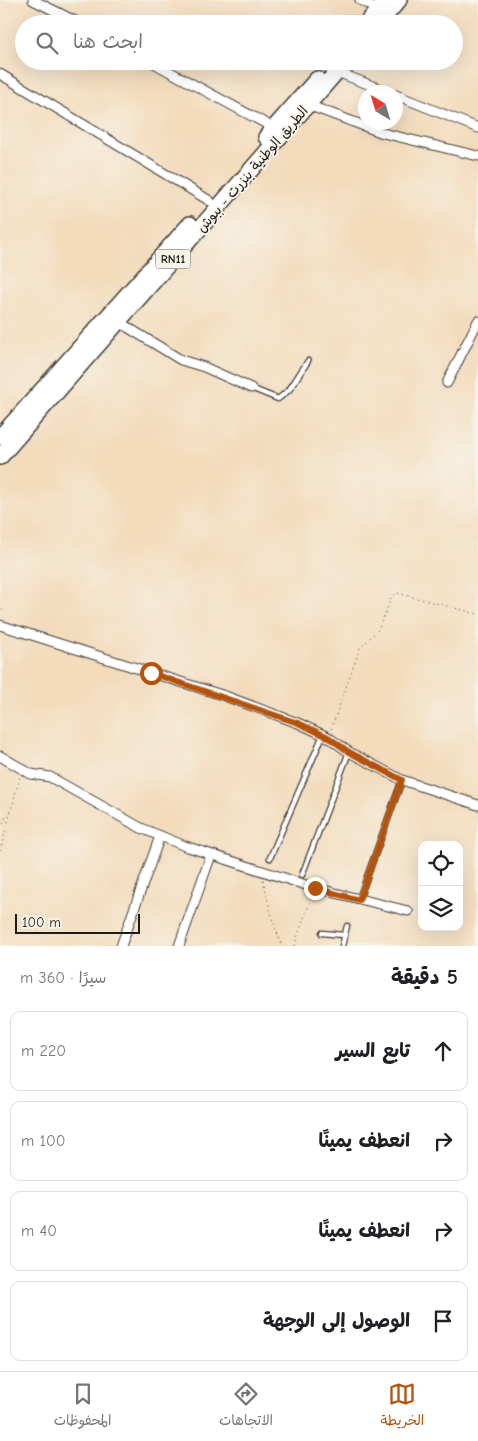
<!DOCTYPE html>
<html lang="ar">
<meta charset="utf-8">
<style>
:root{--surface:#fff;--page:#f2f2f2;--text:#202124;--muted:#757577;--line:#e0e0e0;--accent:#b45309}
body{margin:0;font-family:"Comic Neue","Playpen Sans Arabic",sans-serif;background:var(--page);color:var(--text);direction:rtl}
.controls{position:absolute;right:15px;bottom:15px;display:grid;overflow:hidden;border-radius:10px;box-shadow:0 5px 20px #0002}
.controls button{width:45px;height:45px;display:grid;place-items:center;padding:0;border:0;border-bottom:1px solid var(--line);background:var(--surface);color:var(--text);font:25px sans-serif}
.compass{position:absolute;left:358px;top:85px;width:45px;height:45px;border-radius:50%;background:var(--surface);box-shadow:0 5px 20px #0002;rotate:322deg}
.scale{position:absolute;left:15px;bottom:12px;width:125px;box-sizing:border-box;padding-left:5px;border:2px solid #1c1c1c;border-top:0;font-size:14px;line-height:18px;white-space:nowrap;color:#1c1c1c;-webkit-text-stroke:4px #f7f3e8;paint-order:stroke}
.stop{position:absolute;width:15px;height:15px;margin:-11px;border:4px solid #b45309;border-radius:50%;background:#fff}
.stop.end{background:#b45309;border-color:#fff;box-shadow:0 1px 5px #0008}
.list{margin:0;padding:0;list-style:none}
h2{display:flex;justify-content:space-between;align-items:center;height:65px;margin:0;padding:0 20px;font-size:21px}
h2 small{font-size:16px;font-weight:400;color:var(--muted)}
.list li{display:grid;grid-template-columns:32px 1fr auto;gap:15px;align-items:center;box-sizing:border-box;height:80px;margin:0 10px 10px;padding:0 10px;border:1px solid var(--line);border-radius:10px}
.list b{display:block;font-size:19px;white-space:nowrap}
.list em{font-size:16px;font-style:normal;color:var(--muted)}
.icon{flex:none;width:28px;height:28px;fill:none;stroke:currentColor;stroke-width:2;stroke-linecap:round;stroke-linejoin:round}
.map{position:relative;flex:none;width:478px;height:946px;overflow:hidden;direction:ltr}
.search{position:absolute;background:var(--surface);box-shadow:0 5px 20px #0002;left:15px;right:15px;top:15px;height:55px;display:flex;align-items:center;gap:12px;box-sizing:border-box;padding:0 18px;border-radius:28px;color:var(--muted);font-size:19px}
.sheet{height:425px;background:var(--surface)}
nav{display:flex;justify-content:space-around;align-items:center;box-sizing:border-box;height:70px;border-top:1px solid var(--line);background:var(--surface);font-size:14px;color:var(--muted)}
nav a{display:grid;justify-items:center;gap:2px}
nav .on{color:var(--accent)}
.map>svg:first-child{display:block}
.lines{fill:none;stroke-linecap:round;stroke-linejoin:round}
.lane-casing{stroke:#3c3934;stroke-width:7}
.street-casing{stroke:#3c3934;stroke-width:11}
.primary-casing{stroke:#3c3934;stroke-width:18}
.path{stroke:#3c3934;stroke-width:1;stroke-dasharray:1 4;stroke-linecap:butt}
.lane{stroke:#fff;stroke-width:4.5}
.street{stroke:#fff;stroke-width:9}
.primary{stroke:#fff;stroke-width:15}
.route{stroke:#b45309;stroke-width:6}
.labels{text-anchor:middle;stroke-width:4;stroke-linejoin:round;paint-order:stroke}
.shield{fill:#f7f3e8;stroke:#5e5c59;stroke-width:1}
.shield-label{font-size:12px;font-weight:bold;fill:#1c1c1c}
.street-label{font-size:14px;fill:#1c1c1c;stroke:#f7f3e8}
</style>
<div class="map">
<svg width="478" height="946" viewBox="0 0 478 946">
<rect width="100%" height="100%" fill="#f7f3e8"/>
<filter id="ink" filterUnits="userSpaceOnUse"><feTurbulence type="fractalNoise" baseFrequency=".02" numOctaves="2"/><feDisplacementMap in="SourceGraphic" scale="10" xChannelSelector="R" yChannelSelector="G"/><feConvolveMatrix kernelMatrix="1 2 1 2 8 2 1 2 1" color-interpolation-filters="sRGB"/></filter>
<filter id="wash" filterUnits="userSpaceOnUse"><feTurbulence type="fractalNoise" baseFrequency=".0096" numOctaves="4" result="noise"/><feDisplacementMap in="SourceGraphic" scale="20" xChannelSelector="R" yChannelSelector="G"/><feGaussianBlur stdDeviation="1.12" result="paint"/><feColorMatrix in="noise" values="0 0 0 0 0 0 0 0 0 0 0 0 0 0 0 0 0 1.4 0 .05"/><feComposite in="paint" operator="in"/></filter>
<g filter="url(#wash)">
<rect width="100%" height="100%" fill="#f3dbbc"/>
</g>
<g filter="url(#ink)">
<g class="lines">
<g class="lane-casing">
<g id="lane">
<path d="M251,388l27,11 11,-9 19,-29"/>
<path d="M270,858l53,-123"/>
<path d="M302,875l47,-123"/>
<path d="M359,899l43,-119"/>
<path d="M322,933l22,2"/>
<path d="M342,946l5,-20"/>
</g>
</g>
<g class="street-casing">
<g id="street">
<path d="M33,0l48,24"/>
<path d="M360,0l18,10"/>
<path d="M150,61l124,67"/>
<path d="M337,72l51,20"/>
<path d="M0,74l210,127"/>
<path d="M396,95l82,33"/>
<path d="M308,105l75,28 95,23"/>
<path d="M119,322l62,38 23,7 47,21"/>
<path d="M447,383l31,-62"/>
<path d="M0,625l225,71 73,27 30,14 21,15 53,28 76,25"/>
<path d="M0,756l31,18 19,3 91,51 44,18 130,42 93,23"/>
<path d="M121,946l39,-110"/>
<path d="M179,946l32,-91"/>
</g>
</g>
<g class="primary-casing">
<g id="primary">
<path d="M383,19l16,-19"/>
<path d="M366,24l20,-24"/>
<path d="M266,137l51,-58"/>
<path d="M0,437l190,-213"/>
<path d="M0,457l346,-396"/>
</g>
</g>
<g class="path">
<path d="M0,605l3,8"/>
<path d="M331,729l29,-81 18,-18 14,-34 5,-3 81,21"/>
<path d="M0,817l9,2"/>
<path d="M0,827l6,-8"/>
<path d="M0,851l20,-74"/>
<path d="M263,880l9,38 10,28"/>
<path d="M294,946l18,-50"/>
</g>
<use href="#lane" class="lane"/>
<use href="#street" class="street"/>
<use href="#primary" class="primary"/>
</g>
</g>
<g class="lines" filter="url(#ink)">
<path class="route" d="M151,673l147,50 30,14 21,15 53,28 -43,120 -44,-12"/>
</g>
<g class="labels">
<rect class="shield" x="155.5" y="249.5" width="35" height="19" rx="4"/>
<g class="shield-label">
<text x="173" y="263">RN11</text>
</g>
<g class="street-label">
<text transform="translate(252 169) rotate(-49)" y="5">الطريق الوطنية بنزرت - ببوش</text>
</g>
</g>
</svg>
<div class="controls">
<button><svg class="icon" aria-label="locate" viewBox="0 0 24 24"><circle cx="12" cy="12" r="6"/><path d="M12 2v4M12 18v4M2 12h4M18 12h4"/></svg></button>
<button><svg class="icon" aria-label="layers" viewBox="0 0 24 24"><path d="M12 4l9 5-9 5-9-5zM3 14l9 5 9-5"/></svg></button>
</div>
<svg class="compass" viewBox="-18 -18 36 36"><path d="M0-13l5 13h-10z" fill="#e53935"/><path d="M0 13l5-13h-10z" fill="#757577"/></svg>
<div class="scale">100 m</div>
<div class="stop" style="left:151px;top:673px"></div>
<div class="stop end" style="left:315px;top:888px"></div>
<div class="search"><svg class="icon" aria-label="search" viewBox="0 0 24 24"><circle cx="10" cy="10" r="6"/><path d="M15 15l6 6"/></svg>ابحث هنا</div>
</div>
<section class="sheet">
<h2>5 دقيقة<small>سيرًا · 360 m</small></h2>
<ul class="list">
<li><svg class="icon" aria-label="ahead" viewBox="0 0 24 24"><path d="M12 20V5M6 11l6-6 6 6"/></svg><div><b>تابع السير</b></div><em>220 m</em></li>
<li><svg class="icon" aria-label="right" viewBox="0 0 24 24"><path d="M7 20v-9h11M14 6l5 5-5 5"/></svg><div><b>انعطف يمينًا</b></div><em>100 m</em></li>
<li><svg class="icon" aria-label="right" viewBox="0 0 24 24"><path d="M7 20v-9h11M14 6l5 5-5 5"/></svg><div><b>انعطف يمينًا</b></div><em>40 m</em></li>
<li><svg class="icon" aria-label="arrive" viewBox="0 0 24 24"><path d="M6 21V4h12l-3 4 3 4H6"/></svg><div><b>الوصول إلى الوجهة</b></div></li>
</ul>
</section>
<nav>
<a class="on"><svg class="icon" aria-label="map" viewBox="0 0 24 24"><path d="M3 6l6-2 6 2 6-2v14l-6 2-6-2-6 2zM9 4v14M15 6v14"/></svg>الخريطة</a>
<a><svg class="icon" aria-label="directions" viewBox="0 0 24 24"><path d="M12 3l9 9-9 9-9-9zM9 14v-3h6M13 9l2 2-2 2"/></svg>الاتجاهات</a>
<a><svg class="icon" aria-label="saved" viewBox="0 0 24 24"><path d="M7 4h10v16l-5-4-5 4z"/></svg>المحفوظات</a>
</nav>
